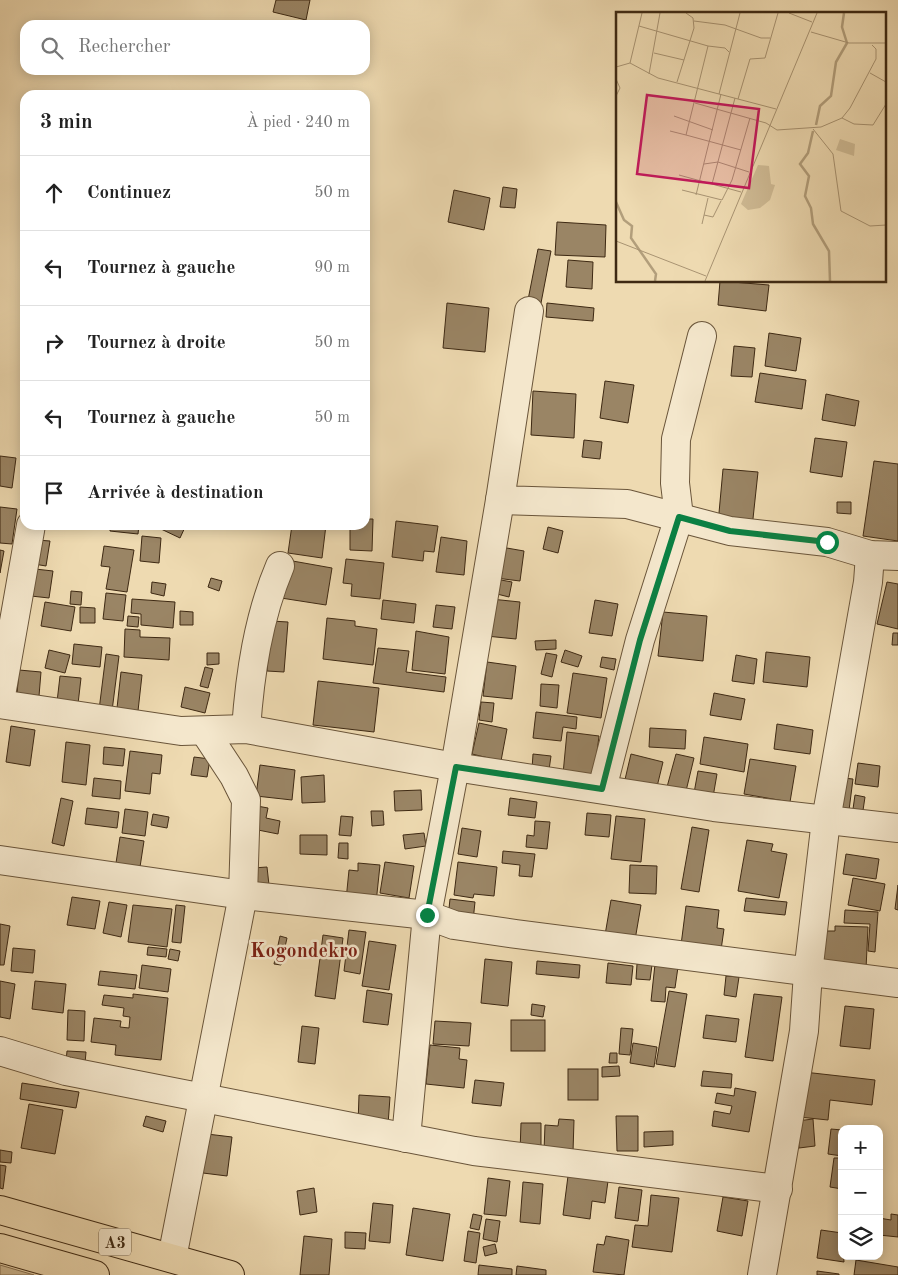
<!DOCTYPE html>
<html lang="fr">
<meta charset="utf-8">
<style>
:root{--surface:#fff;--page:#f6f6f6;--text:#222;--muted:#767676;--line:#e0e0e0}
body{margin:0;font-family:"Old Standard TT",serif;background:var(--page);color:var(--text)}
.controls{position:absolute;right:15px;bottom:15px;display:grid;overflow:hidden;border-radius:10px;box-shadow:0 2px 12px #0003}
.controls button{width:45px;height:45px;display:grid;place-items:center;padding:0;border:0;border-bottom:1px solid var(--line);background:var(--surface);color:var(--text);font:25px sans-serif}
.stop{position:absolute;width:15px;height:15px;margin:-11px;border:4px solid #0b8043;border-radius:50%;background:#fff}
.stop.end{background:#0b8043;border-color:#fff;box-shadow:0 1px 5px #0008}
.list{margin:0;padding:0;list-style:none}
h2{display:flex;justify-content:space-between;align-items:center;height:65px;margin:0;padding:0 20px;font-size:21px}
h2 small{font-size:16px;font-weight:400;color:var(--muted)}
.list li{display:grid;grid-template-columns:32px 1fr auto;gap:15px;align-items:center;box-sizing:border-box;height:75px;padding:0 20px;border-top:1px solid var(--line)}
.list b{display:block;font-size:19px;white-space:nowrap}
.list em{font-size:16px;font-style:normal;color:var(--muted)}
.icon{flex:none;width:28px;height:28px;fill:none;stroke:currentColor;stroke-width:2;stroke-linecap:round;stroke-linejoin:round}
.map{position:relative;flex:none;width:898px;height:1275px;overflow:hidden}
.search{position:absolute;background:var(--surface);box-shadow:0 2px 12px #0003;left:20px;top:20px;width:350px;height:55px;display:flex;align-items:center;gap:12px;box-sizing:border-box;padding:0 18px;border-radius:15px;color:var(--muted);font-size:19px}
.panel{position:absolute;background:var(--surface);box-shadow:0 2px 12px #0003;left:20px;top:90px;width:350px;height:440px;border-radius:15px}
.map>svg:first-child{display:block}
.green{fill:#d0bc96;stroke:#877254}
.building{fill:#9a8565;stroke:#3e2913}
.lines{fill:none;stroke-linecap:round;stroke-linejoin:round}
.minor-casing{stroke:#6a553a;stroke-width:30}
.highway-casing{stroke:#3e2913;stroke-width:30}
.minor{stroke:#f4e7cc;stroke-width:28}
.highway{stroke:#eedab1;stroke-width:28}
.route{stroke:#0b8043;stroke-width:6}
.labels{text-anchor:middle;stroke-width:5;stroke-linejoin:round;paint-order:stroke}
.shield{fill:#f4e7cc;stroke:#75624a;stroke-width:1}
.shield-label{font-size:16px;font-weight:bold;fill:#3e2913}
.quarter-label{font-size:20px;font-weight:bold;fill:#7a1f14;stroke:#f4e7cc}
.inset-river{fill:none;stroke:#b29e7b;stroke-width:2.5}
.inset-road{fill:none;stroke:#a89372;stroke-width:1}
.view{fill:#c2185b;fill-opacity:0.15;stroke:#c2185b;stroke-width:2.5}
.inset-edge{fill:none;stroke:#3e2913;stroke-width:2.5}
</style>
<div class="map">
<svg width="898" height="1275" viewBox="0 0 898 1275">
<rect width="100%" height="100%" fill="#eedab1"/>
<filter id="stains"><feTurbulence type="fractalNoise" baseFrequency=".004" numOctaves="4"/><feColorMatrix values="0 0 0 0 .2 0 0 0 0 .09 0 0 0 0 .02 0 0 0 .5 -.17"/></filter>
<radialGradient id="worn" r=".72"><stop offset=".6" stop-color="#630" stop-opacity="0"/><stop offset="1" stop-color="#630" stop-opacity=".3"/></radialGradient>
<path class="green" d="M0,1265l34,10h-34z"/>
<g class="building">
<path d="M276,0h34l-4,20 -33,-8z"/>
<path d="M503,187l14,2 -2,19 -15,-1z"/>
<path d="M454,190l36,8 -6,32 -36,-8z"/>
<path d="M557,222l49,3 -1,32 -50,-2z"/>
<path d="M538,249l13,2 -10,52 -13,-3z"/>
<path d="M568,260l25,2 -1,27 -26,-2z"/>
<path d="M720,281l49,4 -3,26 -48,-6z"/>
<path d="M447,303l42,5 -4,44 -42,-4z"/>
<path d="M547,303l47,5 -1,13 -47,-4z"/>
<path d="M769,333l32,5 -5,33 -31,-5z"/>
<path d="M734,346l21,2 -3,29 -21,-1z"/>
<path d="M760,373l46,7 -4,29 -47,-7z"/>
<path d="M605,381l29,4 -6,38 -28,-5z"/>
<path d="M533,391l43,3 -2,44 -43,-3z"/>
<path d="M826,394l33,7 -4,25 -33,-6z"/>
<path d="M815,438l32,4 -5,35 -32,-5z"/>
<path d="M584,440l18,2 -2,17 -18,-2z"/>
<path d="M0,456l16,2 -4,30 -12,-2z"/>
<path d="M874,461l24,3v77l-35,-5z"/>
<path d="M723,469l35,3 -6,56 -34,-4z"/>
<path d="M837,502h14v12l-14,-1z"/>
<path d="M0,507l17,2 -5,35 -12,-1z"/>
<path d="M365,519h8l-1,32 -22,-1v-25h15z"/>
<path d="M396,521l42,5 -4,26 -10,-1 -1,10 -31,-4z"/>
<path d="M110,525h29l-1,9 -28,-3z"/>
<path d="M162,525h24l-6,13 -19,-9z"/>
<path d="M292,525h34l-4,33 -34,-5z"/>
<path d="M548,527l15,4 -5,22 -15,-4z"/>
<path d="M142,536l19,2 -2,25 -19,-2z"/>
<path d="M441,537l26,4 -3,34 -28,-3z"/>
<path d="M37,540l13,1 -4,25 -12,-2z"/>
<path d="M104,546l30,4 -7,42 -21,-3 4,-22 -9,-1z"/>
<path d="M501,547l23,4 -4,30 -24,-3z"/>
<path d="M0,550l4,1 -4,22z"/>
<path d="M346,559l38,4 -4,36 -29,-3 1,-12 -9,-1z"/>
<path d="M287,560l45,8 -6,37 -45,-7z"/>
<path d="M35,569l18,2 -4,27 -18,-2z"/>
<path d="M211,578l11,3 -3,10 -11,-4z"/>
<path d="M501,580l11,2 -3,15 -12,-3z"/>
<path d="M152,582l14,2 -2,12 -13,-3z"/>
<path d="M887,582l11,2v45l-21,-5z"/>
<path d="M71,591l11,1 -1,13 -11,-1z"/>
<path d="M106,593l20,2 -3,26 -20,-2z"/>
<path d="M132,599l43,3 -2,26 -32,-3v-11l-10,-1z"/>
<path d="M491,599l29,3 -4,37 -30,-3z"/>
<path d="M383,600l33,4 -2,19 -33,-4z"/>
<path d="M595,600l23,4 -6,32 -23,-3z"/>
<path d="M45,602l30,5 -4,24 -30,-5z"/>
<path d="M436,605l19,2 -3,22 -19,-2z"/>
<path d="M80,607l15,1v15h-15z"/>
<path d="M180,611l13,1v13h-13z"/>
<path d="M663,612l44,4 -4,45 -45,-5z"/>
<path d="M128,616l11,1 -1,10 -11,-1z"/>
<path d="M327,618l28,3v5l22,3 -4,36 -50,-6z"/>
<path d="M271,621l17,1 -4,50 -17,-1z"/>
<path d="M125,629l15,1v7l30,1 -1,22 -45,-3z"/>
<path d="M416,631l33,6 -4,37 -33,-4z"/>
<path d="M893,633h5v12h-6z"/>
<path d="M556,640v9l-20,1 -1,-9z"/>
<path d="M74,644l28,3 -2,20 -28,-3z"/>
<path d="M378,648l31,3 -3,21 40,5 -2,15 -71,-9z"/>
<path d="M49,650l21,5 -5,18 -20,-5z"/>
<path d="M565,650l17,6 -4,11 -17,-5z"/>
<path d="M766,652l44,5 -3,30 -44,-5z"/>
<path d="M207,653h12v11l-12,1z"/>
<path d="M546,653l11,2 -5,22 -11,-3z"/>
<path d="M106,654l13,2 -7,55 -13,-1z"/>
<path d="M736,655l21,4 -3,25 -22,-3z"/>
<path d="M602,657l14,2 -2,11 -14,-3z"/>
<path d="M487,662l29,4 -4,33 -29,-3z"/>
<path d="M205,667l8,2 -5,19 -8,-2z"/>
<path d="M19,670l22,2 -2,24 -22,-2z"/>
<path d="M121,672l21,3 -4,36 -21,-3z"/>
<path d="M573,673l34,5 -6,40 -34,-5z"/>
<path d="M60,676l21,2 -3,26 -21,-2z"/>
<path d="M318,681l61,7 -5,44 -61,-7z"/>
<path d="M541,684l18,1 -2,23 -17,-2z"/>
<path d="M185,687l25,6 -5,20 -24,-6z"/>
<path d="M714,693l31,6 -4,21 -31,-5z"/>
<path d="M481,702l13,1 -2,19 -13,-2z"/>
<path d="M536,712l41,5 -1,12 -13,-2 -2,14 -28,-3z"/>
<path d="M479,723l28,6 -6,32 -29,-7z"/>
<path d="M777,724l36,6 -3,24 -36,-5z"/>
<path d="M11,726l24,4 -5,36 -24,-4z"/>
<path d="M650,728l36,2 -1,19 -36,-2z"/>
<path d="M567,732l32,4 -5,41 -31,-3z"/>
<path d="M704,737l44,7 -4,28 -44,-8z"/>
<path d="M66,742l24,3 -4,40 -24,-3z"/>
<path d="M104,747l21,2 -2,17 -20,-2z"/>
<path d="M130,751l32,4 -2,19 -8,-1 -2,21 -25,-3z"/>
<path d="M533,754l18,2 -2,14 -17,-1z"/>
<path d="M631,754l32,8 -8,33 -32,-7z"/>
<path d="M676,754l18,4 -8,33 -19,-4z"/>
<path d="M194,757l16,2 -3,18 -16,-2z"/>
<path d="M750,759l46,7 -6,36 -46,-8z"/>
<path d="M858,763l22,3 -2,21 -23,-3z"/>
<path d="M260,765l35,5 -3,30 -36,-4z"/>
<path d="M698,771l19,3 -4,23 -19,-4z"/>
<path d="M324,775l1,27 -23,1 -1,-26z"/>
<path d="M94,778l27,3 -1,18 -28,-3z"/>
<path d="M843,778l10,1 -5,39 -10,-1z"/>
<path d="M421,790l1,20 -27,1 -1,-20z"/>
<path d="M855,795l10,2 -3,20 -10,-1z"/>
<path d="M61,798l12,3 -9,45 -12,-3z"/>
<path d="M510,798l27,4 -2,16 -27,-3z"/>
<path d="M257,806l11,2 -2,10 14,3 -2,13 -25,-5z"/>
<path d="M87,808l32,4 -2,16 -32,-4z"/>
<path d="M125,809l23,3 -3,24 -23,-3z"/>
<path d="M371,811h12l1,14 -12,1z"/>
<path d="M587,813l24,2 -2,22 -24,-2z"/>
<path d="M153,814l16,3 -2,11 -16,-3z"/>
<path d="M341,816l12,1 -2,19 -12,-1z"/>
<path d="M616,816l29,3 -4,43 -30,-3z"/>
<path d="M535,821l15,1 -3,27 -21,-2 1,-12 7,1z"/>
<path d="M692,827l17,3 -10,62 -18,-3z"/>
<path d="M462,828l19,3 -4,26 -19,-3z"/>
<path d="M424,833l2,13 -21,3 -2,-14z"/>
<path d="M300,835h27v20l-27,-1z"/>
<path d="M120,837l24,4 -4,26 -24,-4z"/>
<path d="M747,840l26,4 -2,7 16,3 -8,44 -41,-7z"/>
<path d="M339,843h9v16l-10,-1z"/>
<path d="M503,851l32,3 -3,23 -13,-1 1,-11 -18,-2z"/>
<path d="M846,854l33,5 -3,20 -33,-5z"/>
<path d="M385,862l29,4 -5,32 -29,-5z"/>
<path d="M458,862l39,5 -3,29 -20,-2 -1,4 -19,-3z"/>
<path d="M358,863l22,2 -4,38 -30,-3 3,-30 9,1z"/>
<path d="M630,865l27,1 -1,28 -27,-1z"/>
<path d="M267,867l2,18 -14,2 -2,-19z"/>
<path d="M853,878l32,6 -5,27 -32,-6z"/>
<path d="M898,885v25l-3,-1z"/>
<path d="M72,897l28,4 -5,28 -28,-4z"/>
<path d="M746,898l41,4 -2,13 -41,-4z"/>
<path d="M450,899l25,3 -2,19 -25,-3z"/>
<path d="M611,900l30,5 -6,35 -30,-5z"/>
<path d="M109,902l18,3 -6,32 -18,-4z"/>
<path d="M133,905l39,4 -5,38 -39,-5z"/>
<path d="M176,905l9,1 -4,37 -9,-1z"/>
<path d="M686,906l33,4 -2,18 7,1 -3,21 -40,-5z"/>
<path d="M845,910l33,2 -3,40 -7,-1 2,-27 -26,-1z"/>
<path d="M0,924l10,2 -6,39h-4z"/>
<path d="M835,926l33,1 -2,42 -45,-2 1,-36h13z"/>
<path d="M349,930l17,2 -6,42 -16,-3z"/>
<path d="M323,935l20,3 -8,61 -20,-3z"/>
<path d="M280,936l7,2 -6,27 -7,-1z"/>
<path d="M369,941l27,4 -7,45 -27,-4z"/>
<path d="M148,947l19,2 -1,8 -19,-2z"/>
<path d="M13,948l22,2 -2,23 -22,-2z"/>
<path d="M170,949l10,2 -2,10 -10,-2z"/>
<path d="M485,959l27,3 -4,44 -27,-3z"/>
<path d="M537,961l43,4 -1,13 -43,-4z"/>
<path d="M608,963l25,3 -2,19 -25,-2z"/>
<path d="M637,964l15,1 -2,15 -14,-1z"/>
<path d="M655,964l23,3 -3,21 -9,-1 -1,15 -14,-1z"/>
<path d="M142,965l29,4 -3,23 -29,-4z"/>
<path d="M100,971l37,4 -2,14 -37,-4z"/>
<path d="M726,976l13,1 -3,20 -12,-2z"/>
<path d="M0,981l15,3 -5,35 -10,-2z"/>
<path d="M35,981l31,3 -3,29 -31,-4z"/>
<path d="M367,990l25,4 -4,31 -25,-3z"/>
<path d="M669,991l18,3 -12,73 -19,-3z"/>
<path d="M133,994l35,4 -7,62 -46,-5 1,-10 -25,-3 3,-24 27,3 -1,6 9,1 1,-11 -7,-1 1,-8 -22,-3 2,-10 29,3z"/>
<path d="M754,994l28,3 -9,64 -28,-4z"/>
<path d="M532,1004l13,2 -2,11 -12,-2z"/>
<path d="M845,1006l29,3 -4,40 -30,-3z"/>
<path d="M68,1010l17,1 -1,30 -17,-1z"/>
<path d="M706,1015l33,4 -3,23 -33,-4z"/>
<rect x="511" y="1020" width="34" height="31"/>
<path d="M435,1021l36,2 -2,23 -36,-2z"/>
<path d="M302,1026l17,2 -4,36 -17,-2z"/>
<path d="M621,1028l12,1 -3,26 -11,-1z"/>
<path d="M633,1043l24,4 -3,20 -24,-4z"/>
<path d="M430,1045l30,3 -1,11 8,1 -3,28 -38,-4z"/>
<path d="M67,1051l19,1 -1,12 -19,-2z"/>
<path d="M610,1053h7v10h-8z"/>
<path d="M619,1066l1,10 -18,1v-10z"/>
<rect x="568" y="1069" width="30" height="31"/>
<path d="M703,1071l29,3 -1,14 -30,-2z"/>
<path d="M804,1072l71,8 -3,25 -42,-5 -2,20 -29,-3z"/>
<path d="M475,1080l29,3 -3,23 -29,-3z"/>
<path d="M22,1083l57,9 -3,16 -56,-9z"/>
<path d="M735,1088l21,4 -7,40 -37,-6 2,-15 16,3 2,-8 -17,-3 2,-10 17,3z"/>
<path d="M359,1095l31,2 -2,28 -30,-1z"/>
<path d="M29,1104l34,6 -8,44 -34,-6z"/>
<path d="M146,1116l20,5 -3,11 -20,-6z"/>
<path d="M616,1116h22v35h-21z"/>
<path d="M559,1119l15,1 -1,32 -29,-1 1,-26 13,1z"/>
<path d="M813,1119l2,27 -16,2 -2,-27z"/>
<path d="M521,1123h20v29h-21z"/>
<path d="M831,1129l11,1v26l-14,-2z"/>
<path d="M673,1131v14l-29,2v-15z"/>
<path d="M207,1134l25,3 -5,39 -24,-3z"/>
<path d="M0,1150l12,2 -1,11 -11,-1z"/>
<path d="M834,1158h8v31l-12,-2z"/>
<path d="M0,1165l6,1 -3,23 -3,-1z"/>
<path d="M568,1176l40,5 -3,22 -13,-2 -2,18 -27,-4z"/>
<path d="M488,1178l22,3 -4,35 -22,-2z"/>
<path d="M523,1182l20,2 -3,40 -20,-2z"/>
<path d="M619,1187l23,3 -4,31 -23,-3z"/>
<path d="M314,1188l3,24 -17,3 -3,-24z"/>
<path d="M651,1195l28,3 -7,54 -40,-5 3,-22 13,1z"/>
<path d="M723,1197l25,4 -6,35 -25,-5z"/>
<path d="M373,1203l20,2 -3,38 -21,-2z"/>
<path d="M413,1208l37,6 -7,47 -37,-6z"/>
<path d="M473,1214l9,2 -3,14 -9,-2z"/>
<path d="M891,1214l7,1v22l-19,-2v-17l12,2z"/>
<path d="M486,1219l14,2 -3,21 -14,-3z"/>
<path d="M821,1230l21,3 2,29 -27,-4z"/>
<path d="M468,1231l12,2 -4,30 -12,-2z"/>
<path d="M345,1232l21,1 -1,16 -20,-1z"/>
<path d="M304,1236l28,3 -3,36h-29z"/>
<path d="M606,1236l23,4 -5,35 -31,-3 4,-28 7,1z"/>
<path d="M495,1244l2,9 -12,3 -2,-9z"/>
<path d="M856,1260l42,7v8h-44z"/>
<path d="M479,1265l33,4v6h-34z"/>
<path d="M517,1266l29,4v5h-30z"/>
<path d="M817,1271l22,3v1h-22z"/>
</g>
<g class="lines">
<g class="minor-casing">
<g id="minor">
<path d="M529,311l-29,189 127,4 103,27 97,11 43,13 28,1"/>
<path d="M0,701l31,-176"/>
<path d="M0,704l181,27 65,-2 209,38 259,40 184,21"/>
<path d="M246,729c4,-55 12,-111 34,-163"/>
<path d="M602,789l38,-149 39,-123 -4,-34 1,-44 26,-103"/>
<path d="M0,860l243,35 184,20 27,10 62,9 382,49"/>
<path d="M0,1051l66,20 408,80 304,38"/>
<path d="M406,1138l21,-223 28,-148 45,-267"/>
<path d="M172,1258l71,-363 3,-95 -12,-24 -29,-44"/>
<path d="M762,1275l42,-244 4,-58 18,-153 42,-238 2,-27"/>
</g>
</g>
<g class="highway-casing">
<g id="highway">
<path d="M0,1210l230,65"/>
<path d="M0,1248l95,27"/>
</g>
</g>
<use href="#minor" class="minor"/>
<use href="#highway" class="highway"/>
</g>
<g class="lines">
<path class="route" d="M427,915l29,-148 146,22 38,-149 39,-123 51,14 97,11"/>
</g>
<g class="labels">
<rect class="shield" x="99" y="1228.5" width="32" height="27" rx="4"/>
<g class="shield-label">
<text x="115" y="1248">A3</text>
</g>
<g class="quarter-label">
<text x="304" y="957">Kogondekro</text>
</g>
</g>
<g transform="translate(616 12)">
<rect width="270" height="270" fill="#eedab1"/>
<path d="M224,127l15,5 -1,12 -18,-6zM142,153l11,1 2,18 4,1 -5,15 -10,8 -12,2 -7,-6z" fill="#d0bc96"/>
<path class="inset-river" d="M200,113l4,-19 11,-10 5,-34 11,-19 -5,-16 2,-14M197,119l-5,22 -8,11 9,12 -4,20 6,12 2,16 16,27 1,30M0,190l8,18 8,6 -1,12 25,36 -1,7"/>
<path class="inset-road" d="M173,1l23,9M78,9l31,4 36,13h9M23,14l69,20 -22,89 -16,-4M195,20l38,11h37M92,34l17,2 4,4M38,41l30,7M14,51l12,-50M0,55l14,-4 28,15 118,31M254,61l16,9M33,62l11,-61M0,67l4,9 -4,8M61,70l17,-54 -1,-10 -7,-5M103,82l21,-81M122,87l12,-40 15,-1 13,-45M79,91l71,20 11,7 44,-3 21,-9 8,-10 26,-49v-10l-4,-4M58,104l39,14M226,106l12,6 19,1 13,-21M197,117l20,25 8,57 29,15 16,-1M70,123l55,15M88,152l14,-2 31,10M63,163l62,17M96,172l23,-86M66,178l40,10 10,-20 18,-62M80,183l25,-101M88,203l9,2 8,-16M86,212l6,-26M0,229l90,35M89,269l112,-268"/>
<path class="view" d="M31,83l112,14 -10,79 -112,-14z"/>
<rect width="270" height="270" class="inset-edge"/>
</g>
<rect width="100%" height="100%" filter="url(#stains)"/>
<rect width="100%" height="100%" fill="url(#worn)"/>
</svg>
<div class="controls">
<button>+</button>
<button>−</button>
<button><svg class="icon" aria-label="layers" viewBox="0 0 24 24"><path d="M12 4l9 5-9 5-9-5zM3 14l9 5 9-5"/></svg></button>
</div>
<div class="stop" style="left:827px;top:542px"></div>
<div class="stop end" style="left:427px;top:915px"></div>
<div class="search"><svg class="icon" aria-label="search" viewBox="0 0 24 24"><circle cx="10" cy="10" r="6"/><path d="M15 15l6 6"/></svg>Rechercher</div>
<section class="panel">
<h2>3 min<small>À pied · 240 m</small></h2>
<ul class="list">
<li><svg class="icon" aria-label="ahead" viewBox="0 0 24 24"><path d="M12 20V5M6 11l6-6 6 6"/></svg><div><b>Continuez</b></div><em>50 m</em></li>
<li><svg class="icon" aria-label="left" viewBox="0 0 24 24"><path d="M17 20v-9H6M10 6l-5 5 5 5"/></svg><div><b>Tournez à gauche</b></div><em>90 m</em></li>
<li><svg class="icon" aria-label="right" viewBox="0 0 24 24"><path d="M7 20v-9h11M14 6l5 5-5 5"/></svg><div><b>Tournez à droite</b></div><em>50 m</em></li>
<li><svg class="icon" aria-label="left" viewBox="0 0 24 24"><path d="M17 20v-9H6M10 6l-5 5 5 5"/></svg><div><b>Tournez à gauche</b></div><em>50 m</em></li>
<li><svg class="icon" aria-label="arrive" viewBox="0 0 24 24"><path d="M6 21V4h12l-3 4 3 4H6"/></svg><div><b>Arrivée à destination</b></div></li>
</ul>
</section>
</div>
